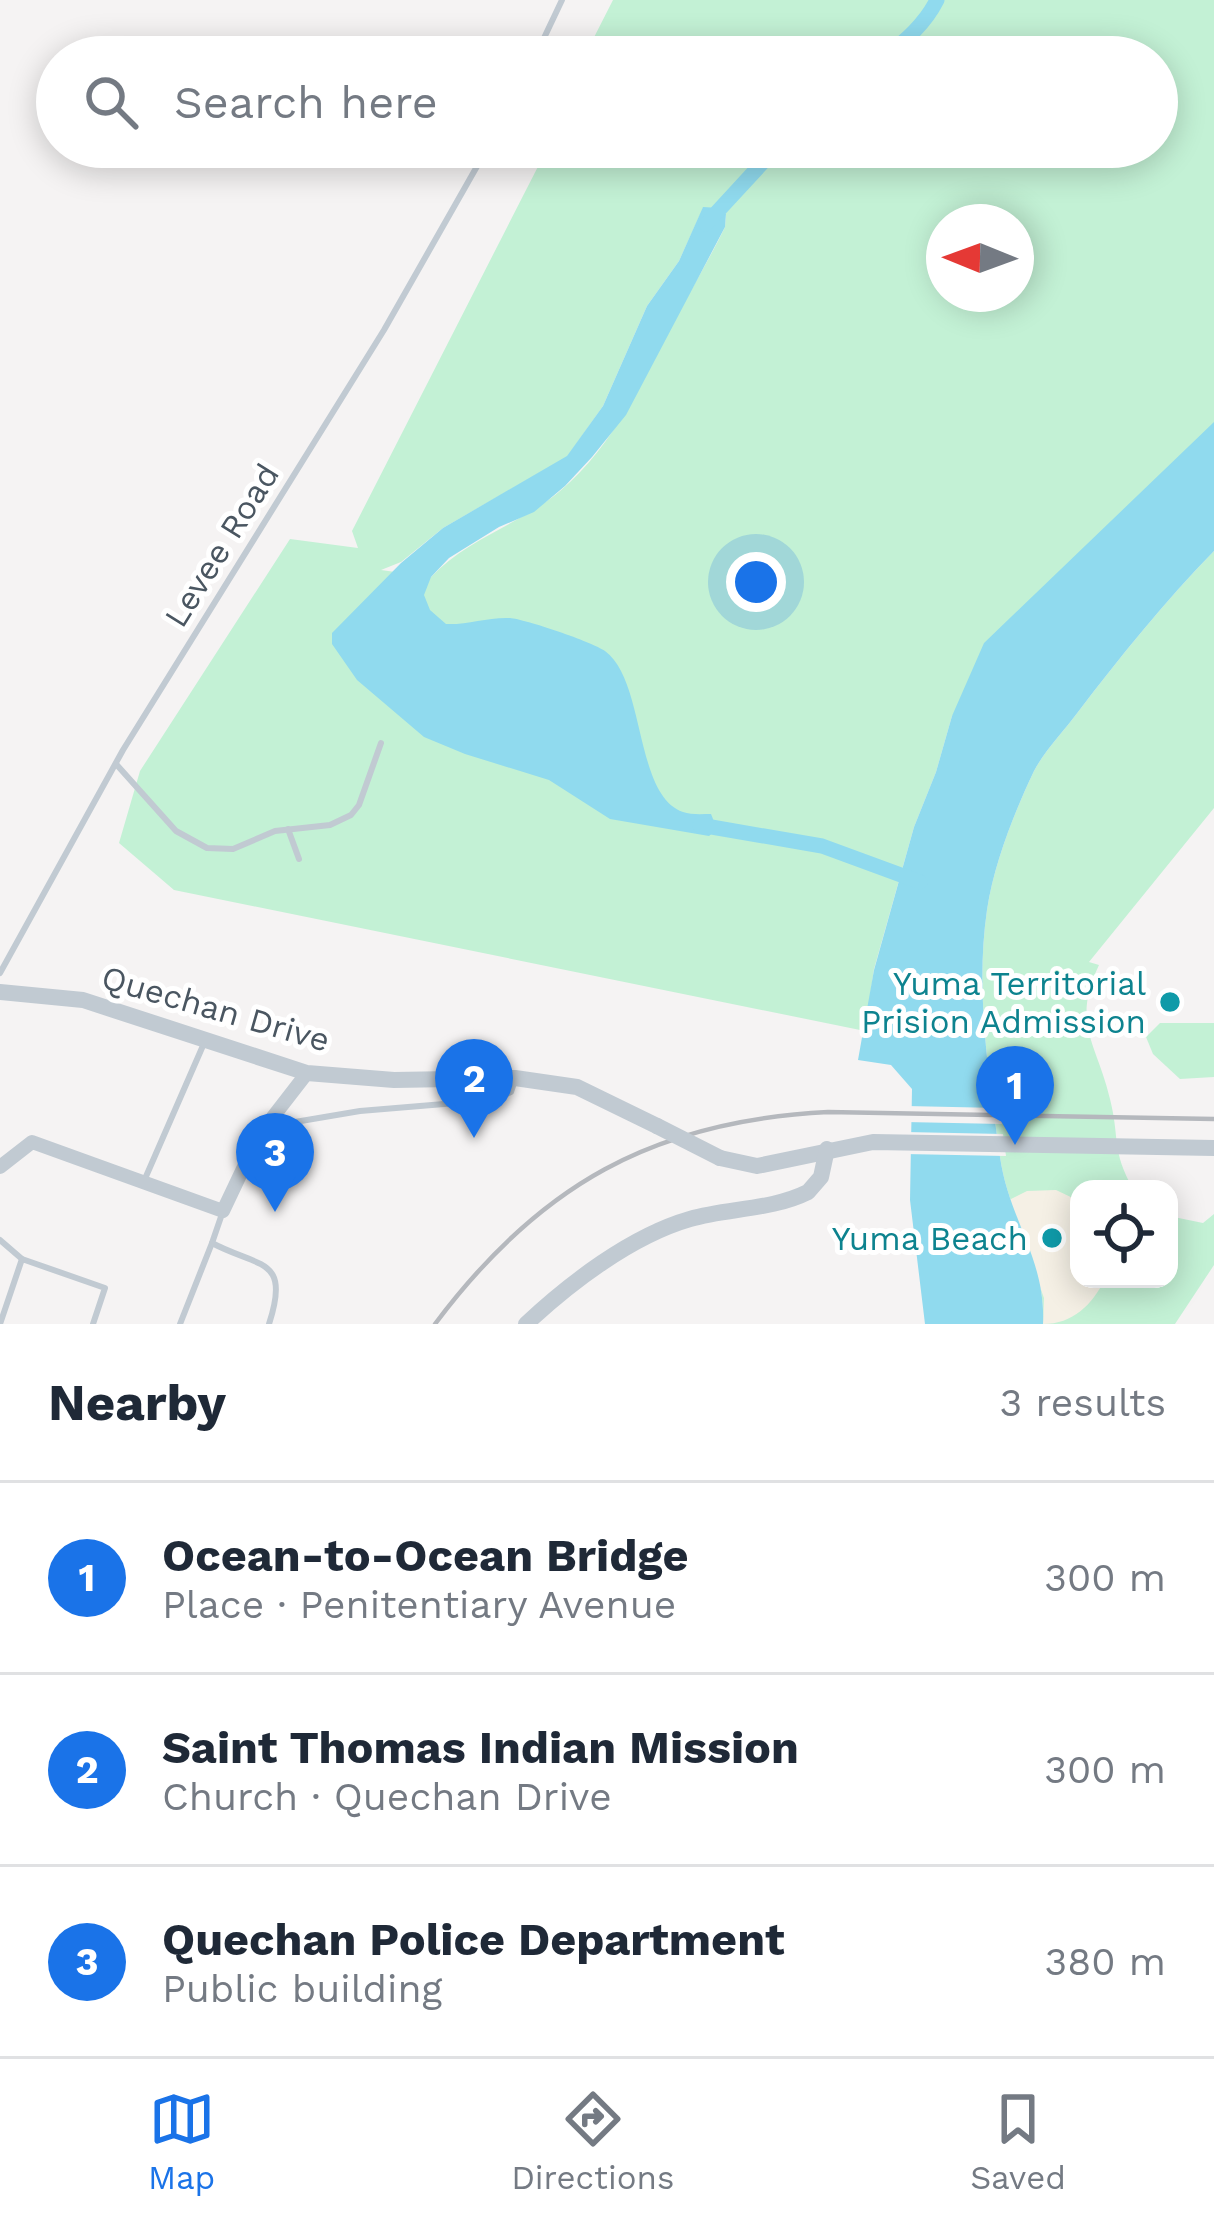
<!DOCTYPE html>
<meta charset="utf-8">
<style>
:root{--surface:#fff;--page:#f2f2f3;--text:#1f2937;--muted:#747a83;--line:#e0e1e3;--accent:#1a73e8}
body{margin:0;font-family:"Work Sans",sans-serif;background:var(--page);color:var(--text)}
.controls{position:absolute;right:36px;bottom:36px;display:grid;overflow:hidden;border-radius:24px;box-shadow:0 6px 30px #0003}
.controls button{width:108px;height:108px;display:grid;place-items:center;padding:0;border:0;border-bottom:3px solid var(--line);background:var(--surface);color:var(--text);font:60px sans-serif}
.compass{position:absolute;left:926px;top:204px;width:108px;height:108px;border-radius:50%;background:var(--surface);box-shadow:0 6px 30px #0003;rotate:271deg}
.you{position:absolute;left:756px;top:582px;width:42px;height:42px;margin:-30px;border:9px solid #fff;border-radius:50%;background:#1a73e8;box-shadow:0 0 0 18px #1a73e833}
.badge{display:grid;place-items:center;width:78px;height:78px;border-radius:50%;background:var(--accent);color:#fff;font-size:39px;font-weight:700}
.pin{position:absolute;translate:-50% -99px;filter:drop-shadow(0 3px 6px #0008)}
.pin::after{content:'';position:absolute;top:63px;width:42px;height:36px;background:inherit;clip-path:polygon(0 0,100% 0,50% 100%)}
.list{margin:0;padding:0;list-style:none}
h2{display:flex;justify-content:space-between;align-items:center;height:156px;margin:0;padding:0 48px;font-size:51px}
h2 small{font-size:39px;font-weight:400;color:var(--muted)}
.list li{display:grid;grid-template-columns:78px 1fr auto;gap:36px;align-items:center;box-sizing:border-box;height:192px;padding:0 48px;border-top:3px solid var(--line)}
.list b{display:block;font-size:45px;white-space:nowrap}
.list p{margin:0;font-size:39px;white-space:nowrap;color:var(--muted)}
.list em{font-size:39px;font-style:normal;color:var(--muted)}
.icon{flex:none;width:66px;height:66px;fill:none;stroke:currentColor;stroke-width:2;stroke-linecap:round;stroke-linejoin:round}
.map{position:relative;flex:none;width:1214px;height:1324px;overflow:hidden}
.search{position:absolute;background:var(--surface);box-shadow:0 6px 30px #0003;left:36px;right:36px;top:36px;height:132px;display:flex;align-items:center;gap:30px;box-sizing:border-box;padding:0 42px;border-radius:66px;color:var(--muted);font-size:45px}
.sheet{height:732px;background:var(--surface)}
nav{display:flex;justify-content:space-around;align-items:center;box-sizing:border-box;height:168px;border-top:3px solid var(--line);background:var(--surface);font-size:33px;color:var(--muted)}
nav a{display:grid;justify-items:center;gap:6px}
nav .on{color:var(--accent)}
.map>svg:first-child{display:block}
.green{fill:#c3f1d5;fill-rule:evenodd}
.sand{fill:#f5f0e5}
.water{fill:#90daee}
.pier{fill:#f5f3f3}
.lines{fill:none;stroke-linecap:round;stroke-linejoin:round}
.canal{stroke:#90daee;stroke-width:15}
.service{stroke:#c1cad2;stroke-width:6}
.minor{stroke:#c1cad2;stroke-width:14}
.tertiary{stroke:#c1cad2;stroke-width:16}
.rail{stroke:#b5b8bd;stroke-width:4.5}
.tertiary-bridge{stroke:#c1cad2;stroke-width:16}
.culture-dot{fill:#0f9aa8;stroke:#fff;stroke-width:4.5}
.labels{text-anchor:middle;stroke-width:10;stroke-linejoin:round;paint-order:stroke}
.street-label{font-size:33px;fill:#4a5661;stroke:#fff}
.culture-label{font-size:33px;fill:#0d838f;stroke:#fff;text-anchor:end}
</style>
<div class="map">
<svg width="1214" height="1324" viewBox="0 0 1214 1324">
<rect width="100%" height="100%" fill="#f5f3f3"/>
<g class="green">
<path d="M613,0h601v425l-262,291 -16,56 -22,55 -40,142 -9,62 -691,-141 -55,-47 21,-72 150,-232 68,9 -6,-17 196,-384h609v-90h-573zM703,208h16l7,6 -1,13c-15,31 -32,59 -48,89 -34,62 -61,128 -117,175 -41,34 -92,47 -129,86l-50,-7 20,-8 42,-34 124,-71 36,-51 44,-100 32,-45zM944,222h72v72h-72z"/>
<path d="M1214,551v257l-125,154 10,3c-28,59 -2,78 11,134 10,40 1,50 23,90h-54v90h90v-63l34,7 11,-9v51l-39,59h-132c3,-65 -34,-104 -43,-167 -11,-80 -25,-165 -13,-247 7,-46 27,-97 47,-139 11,-21 30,-40 44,-59 42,-55 87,-111 136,-161z"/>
<path d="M1160,1023h54v54l-34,2 -27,-25 -7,-17z"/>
</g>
<path class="sand" d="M1056,1190l23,11v78h26c-13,26 -32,45 -62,45l1,-26 -35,-98 18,-9z"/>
<g class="water">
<path d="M703,207l16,1 7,6 -1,13 -99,188 -34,42 -27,29 -31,26 -35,15 -50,31 -18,19 -7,18 6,15 16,14c21,1 42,-7 64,-6 14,1 83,24 95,33 41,30 29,144 78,161 8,3 19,2 28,2l6,15 -8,7 -99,-17 -61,-39 -84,-26 -41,-17 -67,-57 -25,-36v-11l69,-70 42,-35 124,-72 36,-50 44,-100 32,-45z"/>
<path d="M1214,422v129c-49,50 -94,106 -136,161 -14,19 -33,38 -44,59 -20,42 -40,93 -47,139 -12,82 2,167 13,247 9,63 46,102 43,167h-118l-15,-124 2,-111 -21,-24 -33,-5 16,-90 40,-143 22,-55 16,-56 32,-73z"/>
</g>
<g class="pier">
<path d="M906,1106l93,2 3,16 -97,-2z"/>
<path d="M905,1132l98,2 3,22 -101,-2z"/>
</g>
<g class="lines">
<g class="canal">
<path d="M885,57c21,-17 40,-33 52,-57"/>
<path d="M706,224l71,-77"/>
<path d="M700,825l122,21 98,36"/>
</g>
<g class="service">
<path d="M535,57l27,-57"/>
<path d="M116,764l60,67 31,17 26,1 42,-18 55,-6 21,-10 8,-10 22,-62"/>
<path d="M288,829l11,30"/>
<path d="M0,973l123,-223 261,-420 104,-183"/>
<path d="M273,1120l22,2 65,-11 132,-11 19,-8 3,-9"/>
<path d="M144,1181l61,-140"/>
<path d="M223,1211l-11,32c47,25 79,14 57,81"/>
<path d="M0,1240l22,19"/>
<path d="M0,1324l22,-65 83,29 -12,36"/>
<path d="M180,1324l32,-81"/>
</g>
<path class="minor" d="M0,1167l32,-25 191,69 36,-76 48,-62"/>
<g class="tertiary">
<path d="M0,992l83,8 224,73 87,7 121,-2 62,9 80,39"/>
<path d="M720,1158l37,8 116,-24 341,6"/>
<path d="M526,1324c44,-41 105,-88 164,-105 38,-11 82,-9 118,-27l13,-15 6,-28"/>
</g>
<path class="rail" d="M435,1324c104,-139 218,-203 393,-212l386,7"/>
<path class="tertiary-bridge" d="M657,1126l63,32"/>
</g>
<g class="culture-dot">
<circle cx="1170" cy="1002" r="12"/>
<circle cx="1052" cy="1238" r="12"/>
</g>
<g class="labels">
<g class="street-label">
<text transform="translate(221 545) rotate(-58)" y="12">Levee Road</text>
<text transform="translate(216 1008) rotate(16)" y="12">Quechan Drive</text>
</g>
<g class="culture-label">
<text x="1146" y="995">Yuma Territorial<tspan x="1146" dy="38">Prision Admission</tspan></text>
<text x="1028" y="1250">Yuma Beach</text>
</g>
</g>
</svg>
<div class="controls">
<button><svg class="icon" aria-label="locate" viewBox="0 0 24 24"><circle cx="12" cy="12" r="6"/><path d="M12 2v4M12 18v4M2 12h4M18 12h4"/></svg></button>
</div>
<svg class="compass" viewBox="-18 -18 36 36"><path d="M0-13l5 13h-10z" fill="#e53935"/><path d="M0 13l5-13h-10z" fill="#747a83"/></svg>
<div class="you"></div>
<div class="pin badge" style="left:1015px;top:1145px">1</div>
<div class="pin badge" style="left:474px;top:1138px">2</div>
<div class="pin badge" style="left:275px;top:1212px">3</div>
<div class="search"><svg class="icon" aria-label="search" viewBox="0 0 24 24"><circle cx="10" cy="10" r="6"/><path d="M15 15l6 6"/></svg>Search here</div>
</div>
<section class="sheet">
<h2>Nearby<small>3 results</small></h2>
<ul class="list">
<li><span class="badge">1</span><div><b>Ocean-to-Ocean Bridge</b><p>Place · Penitentiary Avenue</p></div><em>300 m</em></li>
<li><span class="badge">2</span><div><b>Saint Thomas Indian Mission</b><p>Church · Quechan Drive</p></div><em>300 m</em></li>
<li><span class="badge">3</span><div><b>Quechan Police Department</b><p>Public building</p></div><em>380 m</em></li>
</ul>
</section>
<nav>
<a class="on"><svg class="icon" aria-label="map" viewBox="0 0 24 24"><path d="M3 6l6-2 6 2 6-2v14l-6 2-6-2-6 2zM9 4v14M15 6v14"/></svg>Map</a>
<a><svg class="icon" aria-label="directions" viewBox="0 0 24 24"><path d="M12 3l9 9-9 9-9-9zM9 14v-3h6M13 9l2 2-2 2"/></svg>Directions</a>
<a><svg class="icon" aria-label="saved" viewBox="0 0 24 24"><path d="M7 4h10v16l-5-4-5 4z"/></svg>Saved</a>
</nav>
